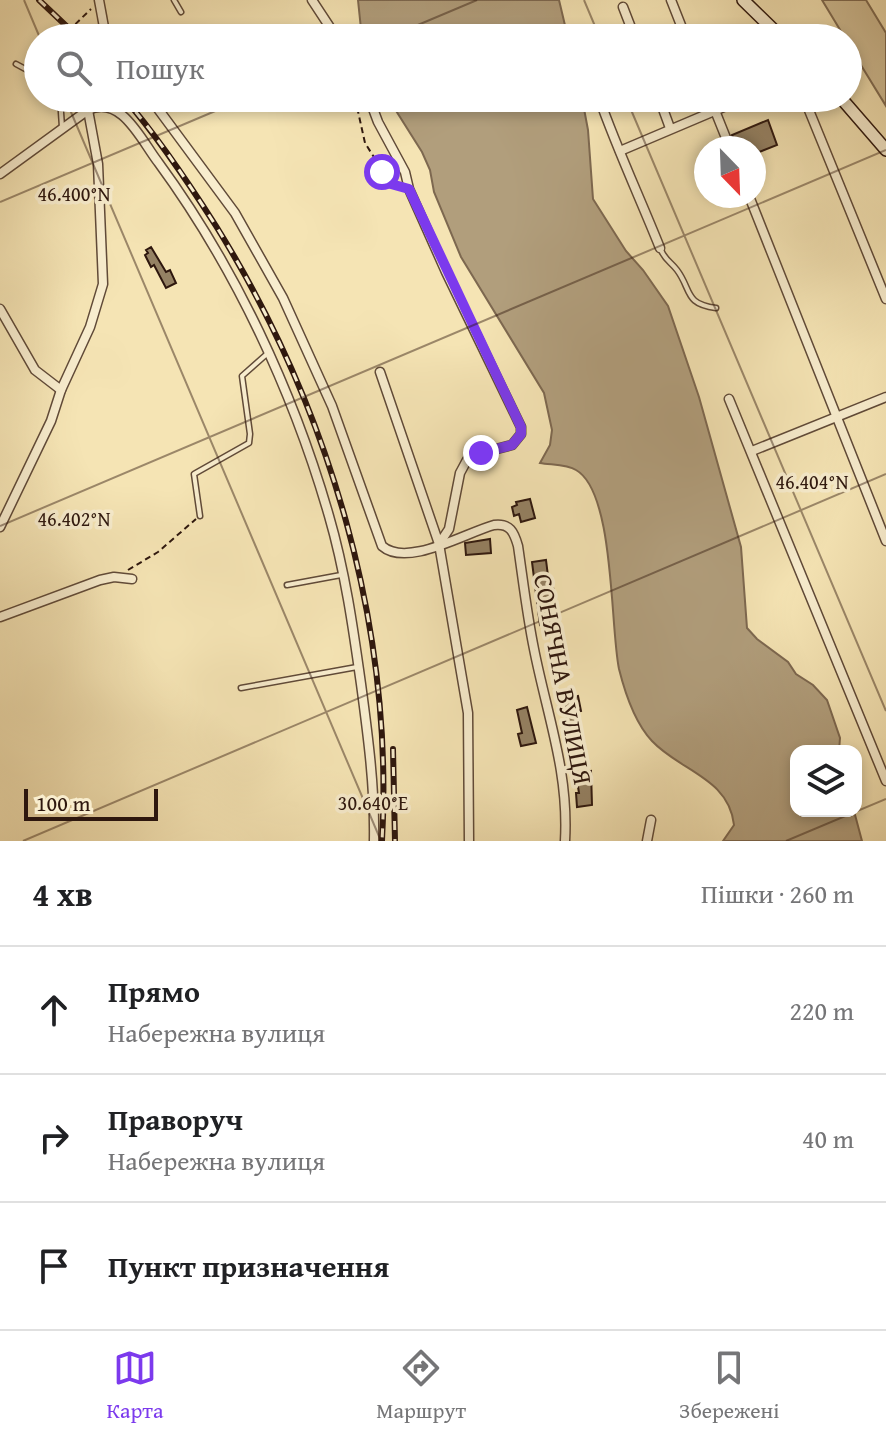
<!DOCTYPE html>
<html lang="uk">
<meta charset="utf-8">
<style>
:root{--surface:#fff;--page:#f6f6f6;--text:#202124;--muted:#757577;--line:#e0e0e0;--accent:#7c3aed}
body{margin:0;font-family:"Gentium Book Plus",serif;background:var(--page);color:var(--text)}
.controls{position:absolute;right:24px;bottom:24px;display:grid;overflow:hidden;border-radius:16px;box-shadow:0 4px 12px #0003}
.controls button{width:72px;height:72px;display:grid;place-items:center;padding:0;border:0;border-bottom:2px solid var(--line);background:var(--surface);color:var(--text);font:40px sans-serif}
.compass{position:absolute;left:694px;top:136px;width:72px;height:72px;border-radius:50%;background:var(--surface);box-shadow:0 4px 12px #0003;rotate:157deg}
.scale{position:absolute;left:24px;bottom:20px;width:134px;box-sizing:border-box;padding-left:8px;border:4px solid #2e170e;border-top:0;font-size:22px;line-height:28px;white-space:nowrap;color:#2e170e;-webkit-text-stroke:6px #f8edce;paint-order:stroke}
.stop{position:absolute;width:24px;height:24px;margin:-18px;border:6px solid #7c3aed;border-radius:50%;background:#fff}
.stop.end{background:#7c3aed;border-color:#fff;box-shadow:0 2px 8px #0008}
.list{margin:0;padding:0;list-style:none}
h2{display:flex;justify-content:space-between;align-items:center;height:104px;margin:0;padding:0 32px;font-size:34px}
h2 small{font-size:26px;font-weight:400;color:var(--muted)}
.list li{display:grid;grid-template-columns:52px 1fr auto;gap:24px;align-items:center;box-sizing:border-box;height:128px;padding:0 32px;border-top:2px solid var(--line)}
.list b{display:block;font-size:30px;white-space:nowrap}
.list p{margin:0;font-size:26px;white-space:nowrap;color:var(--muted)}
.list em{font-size:26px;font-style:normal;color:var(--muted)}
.icon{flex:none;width:44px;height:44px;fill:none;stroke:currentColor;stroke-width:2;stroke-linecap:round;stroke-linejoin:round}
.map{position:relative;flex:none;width:886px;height:841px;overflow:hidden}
.search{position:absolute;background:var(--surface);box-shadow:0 4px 12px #0003;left:24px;right:24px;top:24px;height:88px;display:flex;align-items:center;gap:20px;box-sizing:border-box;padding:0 28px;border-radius:44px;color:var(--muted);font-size:30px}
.sheet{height:488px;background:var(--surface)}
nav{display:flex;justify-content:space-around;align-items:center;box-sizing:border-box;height:112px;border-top:2px solid var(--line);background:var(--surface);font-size:22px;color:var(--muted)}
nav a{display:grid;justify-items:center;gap:4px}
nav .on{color:var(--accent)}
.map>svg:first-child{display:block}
.green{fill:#d3c198;stroke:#806c53;stroke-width:2}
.water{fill:#b19e7c;stroke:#7d6850;stroke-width:2}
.building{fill:#958264;stroke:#2e170e;stroke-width:2}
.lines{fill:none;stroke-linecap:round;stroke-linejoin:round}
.lane-casing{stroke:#604a38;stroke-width:7}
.street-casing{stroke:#604a38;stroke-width:11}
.secondary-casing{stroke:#2e170e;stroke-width:14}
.path{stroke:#2e170e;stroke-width:2;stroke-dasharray:6 4;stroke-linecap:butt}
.lane{stroke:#f8edce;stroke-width:4}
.street{stroke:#f8edce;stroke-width:8}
.secondary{stroke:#f8edce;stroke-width:11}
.rail-casing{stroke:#2e170e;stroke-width:6}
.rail{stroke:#f8edce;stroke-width:3;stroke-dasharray:9;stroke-linecap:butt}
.route{stroke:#7c3aed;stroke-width:10}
.ticks{fill:none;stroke:#2e170e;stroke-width:2;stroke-opacity:0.45}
.labels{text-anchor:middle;stroke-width:7;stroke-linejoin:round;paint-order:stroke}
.street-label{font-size:26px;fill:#2e170e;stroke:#f8edce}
.ticks-label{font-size:20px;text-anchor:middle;fill:#2e170e;stroke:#f8edce;stroke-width:7;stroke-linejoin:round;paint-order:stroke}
</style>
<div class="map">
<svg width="886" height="841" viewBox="0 0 886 841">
<rect width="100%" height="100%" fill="#f5e4b4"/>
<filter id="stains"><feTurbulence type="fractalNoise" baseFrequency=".0025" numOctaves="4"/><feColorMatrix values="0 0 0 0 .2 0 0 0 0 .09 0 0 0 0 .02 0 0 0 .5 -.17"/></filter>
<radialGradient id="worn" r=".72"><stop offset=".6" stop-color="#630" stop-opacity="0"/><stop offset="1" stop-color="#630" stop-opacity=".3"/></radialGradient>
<path class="green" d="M822,0h44l20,33v73l-38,-62v-6h-3z"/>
<g class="water">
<path d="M358,0h201l9,38h-202l-5,-9z"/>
<path d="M388,98h194l6,32 5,69 33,52 17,19 25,36 31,91 42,150 6,81 10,11 31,23 8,12 17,11 14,15 13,38 -1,13h-43v60h58l8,30h-139l11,-16c-5,-47 -54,-54 -82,-84 -17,-18 -27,-48 -33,-72 -9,-42 -4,-177 -43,-199 -9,-6 -25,-5 -36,-7l10,-18 2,-15 -8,-37 -83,-136 -27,-65 -4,-22 -8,-18z"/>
</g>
<g class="building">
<path d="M768,120l9,25 -23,9v-6h-17l-5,-13z"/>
<path d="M151,247l15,25 4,-2 6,13 -10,5 -12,-23 -3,2 -6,-12 3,-2 -2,-3z"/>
<path d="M530,499l5,19 -14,4 -2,-8 -5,2 -2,-9 5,-2 -1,-3z"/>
<path d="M490,539l1,14 -25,2 -1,-12z"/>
<path d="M546,560l3,24 3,-1 3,13 -5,1 4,25 -14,3 -8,-63z"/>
<path d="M578,696l3,15 -5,1 10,39 -14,3 -2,-14 -5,1 -2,-13 6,-1 -6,-27z"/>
<path d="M527,707l9,36 -15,3 -3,-12 4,-1 -5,-23z"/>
<path d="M591,771l1,34 -15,2 -1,-14h3l-3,-19z"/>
</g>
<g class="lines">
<g class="lane-casing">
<g id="lane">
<path d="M174,0l7,12"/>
<path d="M16,64l13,7h9"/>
<path d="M60,98l2,29"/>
<path d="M74,98l14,11"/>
<path d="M661,250c4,10 10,12 16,20 15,20 7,34 39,38"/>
<path d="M200,516l-6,-42 55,-31 1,-9 -8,-58 26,-23"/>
<path d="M287,585l54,-10"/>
<path d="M241,688l116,-21"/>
</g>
</g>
<g class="street-casing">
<g id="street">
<path d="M99,0l7,38"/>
<path d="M312,0l25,38"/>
<path d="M671,0l15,38"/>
<path d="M623,7l12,31"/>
<path d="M150,98l85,115 48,85 49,108 50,140c25,22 83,-13 112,-21 16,-2 20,7 24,21 5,34 9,69 16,103 13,66 35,123 31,192"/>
<path d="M369,98l9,24 27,50 4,17 37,83 75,155v7l-9,11 -31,8 -14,7 -7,13 -11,56 -10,15"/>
<path d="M599,98c18,51 41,100 61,150"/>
<path d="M659,98l11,30"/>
<path d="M710,98l20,50"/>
<path d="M804,98l82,201"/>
<path d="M620,151l125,-53"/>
<path d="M0,174l88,-64c33,-16 53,30 70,52 77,105 135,229 171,354 16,55 24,111 32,168 7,52 14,104 13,157"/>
<path d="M749,196l137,345"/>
<path d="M0,309l35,61 26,20"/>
<path d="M380,372l59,172 29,169 1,128"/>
<path d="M729,399l157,382"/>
<path d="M752,451l134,-54"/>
<path d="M0,527l51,-106 10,-31 29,-63 13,-43 -5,-120 -10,-54"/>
<path d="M0,617l100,-37 14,-3 18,2"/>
<path d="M647,841l4,-21"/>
</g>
</g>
<g class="secondary-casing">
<g id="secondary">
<path d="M743,0l39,38"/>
<path d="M841,98l45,52"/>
</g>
</g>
<g class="path">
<path d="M61,38l30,-29"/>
<path d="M355,98l10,45 26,41 7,3"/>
<path d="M128,570l30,-18 38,-33"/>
</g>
<use href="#lane" class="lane"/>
<use href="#street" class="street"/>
<use href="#secondary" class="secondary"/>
<g class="rail-casing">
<g id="rail">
<path d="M39,0l40,38"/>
<path d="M124,98c34,39 64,84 92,128 113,182 178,399 166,615"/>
<path d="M393,749l2,92"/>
</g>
</g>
<use href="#rail" class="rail"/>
</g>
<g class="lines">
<path class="route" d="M382,172l9,12 18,5 112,238v7l-9,11 -31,8"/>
</g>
<path class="ticks" d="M24,0l16,38M584,0l16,38M387,38l90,-38M65,98l316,743M626,98l260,613M0,202l246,-104M0,526l886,-376M23,841l863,-367M786,841l100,-42"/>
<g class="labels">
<g class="street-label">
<text transform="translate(563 679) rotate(79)" y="9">СОНЯЧНА ВУЛИЦЯ</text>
</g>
</g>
<g class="ticks-label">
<text x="74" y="201">46.400°N</text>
<text x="812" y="489">46.404°N</text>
<text x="74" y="526">46.402°N</text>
<text x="373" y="810">30.640°E</text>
</g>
<rect width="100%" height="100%" filter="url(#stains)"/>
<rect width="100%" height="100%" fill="url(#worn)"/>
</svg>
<div class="controls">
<button><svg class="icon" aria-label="layers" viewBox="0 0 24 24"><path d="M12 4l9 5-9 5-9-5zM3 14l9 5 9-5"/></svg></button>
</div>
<svg class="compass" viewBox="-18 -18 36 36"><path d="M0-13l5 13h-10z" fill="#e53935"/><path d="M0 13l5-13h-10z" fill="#757577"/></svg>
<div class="scale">100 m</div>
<div class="stop" style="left:382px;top:172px"></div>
<div class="stop end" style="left:481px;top:453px"></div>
<div class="search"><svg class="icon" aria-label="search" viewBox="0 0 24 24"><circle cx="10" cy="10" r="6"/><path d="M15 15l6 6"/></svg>Пошук</div>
</div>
<section class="sheet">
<h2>4 хв<small>Пішки · 260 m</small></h2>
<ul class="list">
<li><svg class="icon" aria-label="ahead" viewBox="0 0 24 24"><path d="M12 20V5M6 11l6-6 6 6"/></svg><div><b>Прямо</b><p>Набережна вулиця</p></div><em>220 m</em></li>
<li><svg class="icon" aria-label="right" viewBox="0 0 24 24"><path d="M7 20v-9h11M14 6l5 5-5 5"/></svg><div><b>Праворуч</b><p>Набережна вулиця</p></div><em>40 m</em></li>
<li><svg class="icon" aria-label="arrive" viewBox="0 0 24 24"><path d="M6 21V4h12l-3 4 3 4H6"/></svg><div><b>Пункт призначення</b></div></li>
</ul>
</section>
<nav>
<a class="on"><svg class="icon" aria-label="map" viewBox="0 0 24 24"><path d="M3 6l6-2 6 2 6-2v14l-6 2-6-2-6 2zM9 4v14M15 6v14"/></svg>Карта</a>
<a><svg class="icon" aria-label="directions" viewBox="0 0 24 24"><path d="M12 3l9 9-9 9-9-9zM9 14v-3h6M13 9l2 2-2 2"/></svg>Маршрут</a>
<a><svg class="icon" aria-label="saved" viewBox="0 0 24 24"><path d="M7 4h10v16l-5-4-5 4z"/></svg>Збережені</a>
</nav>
